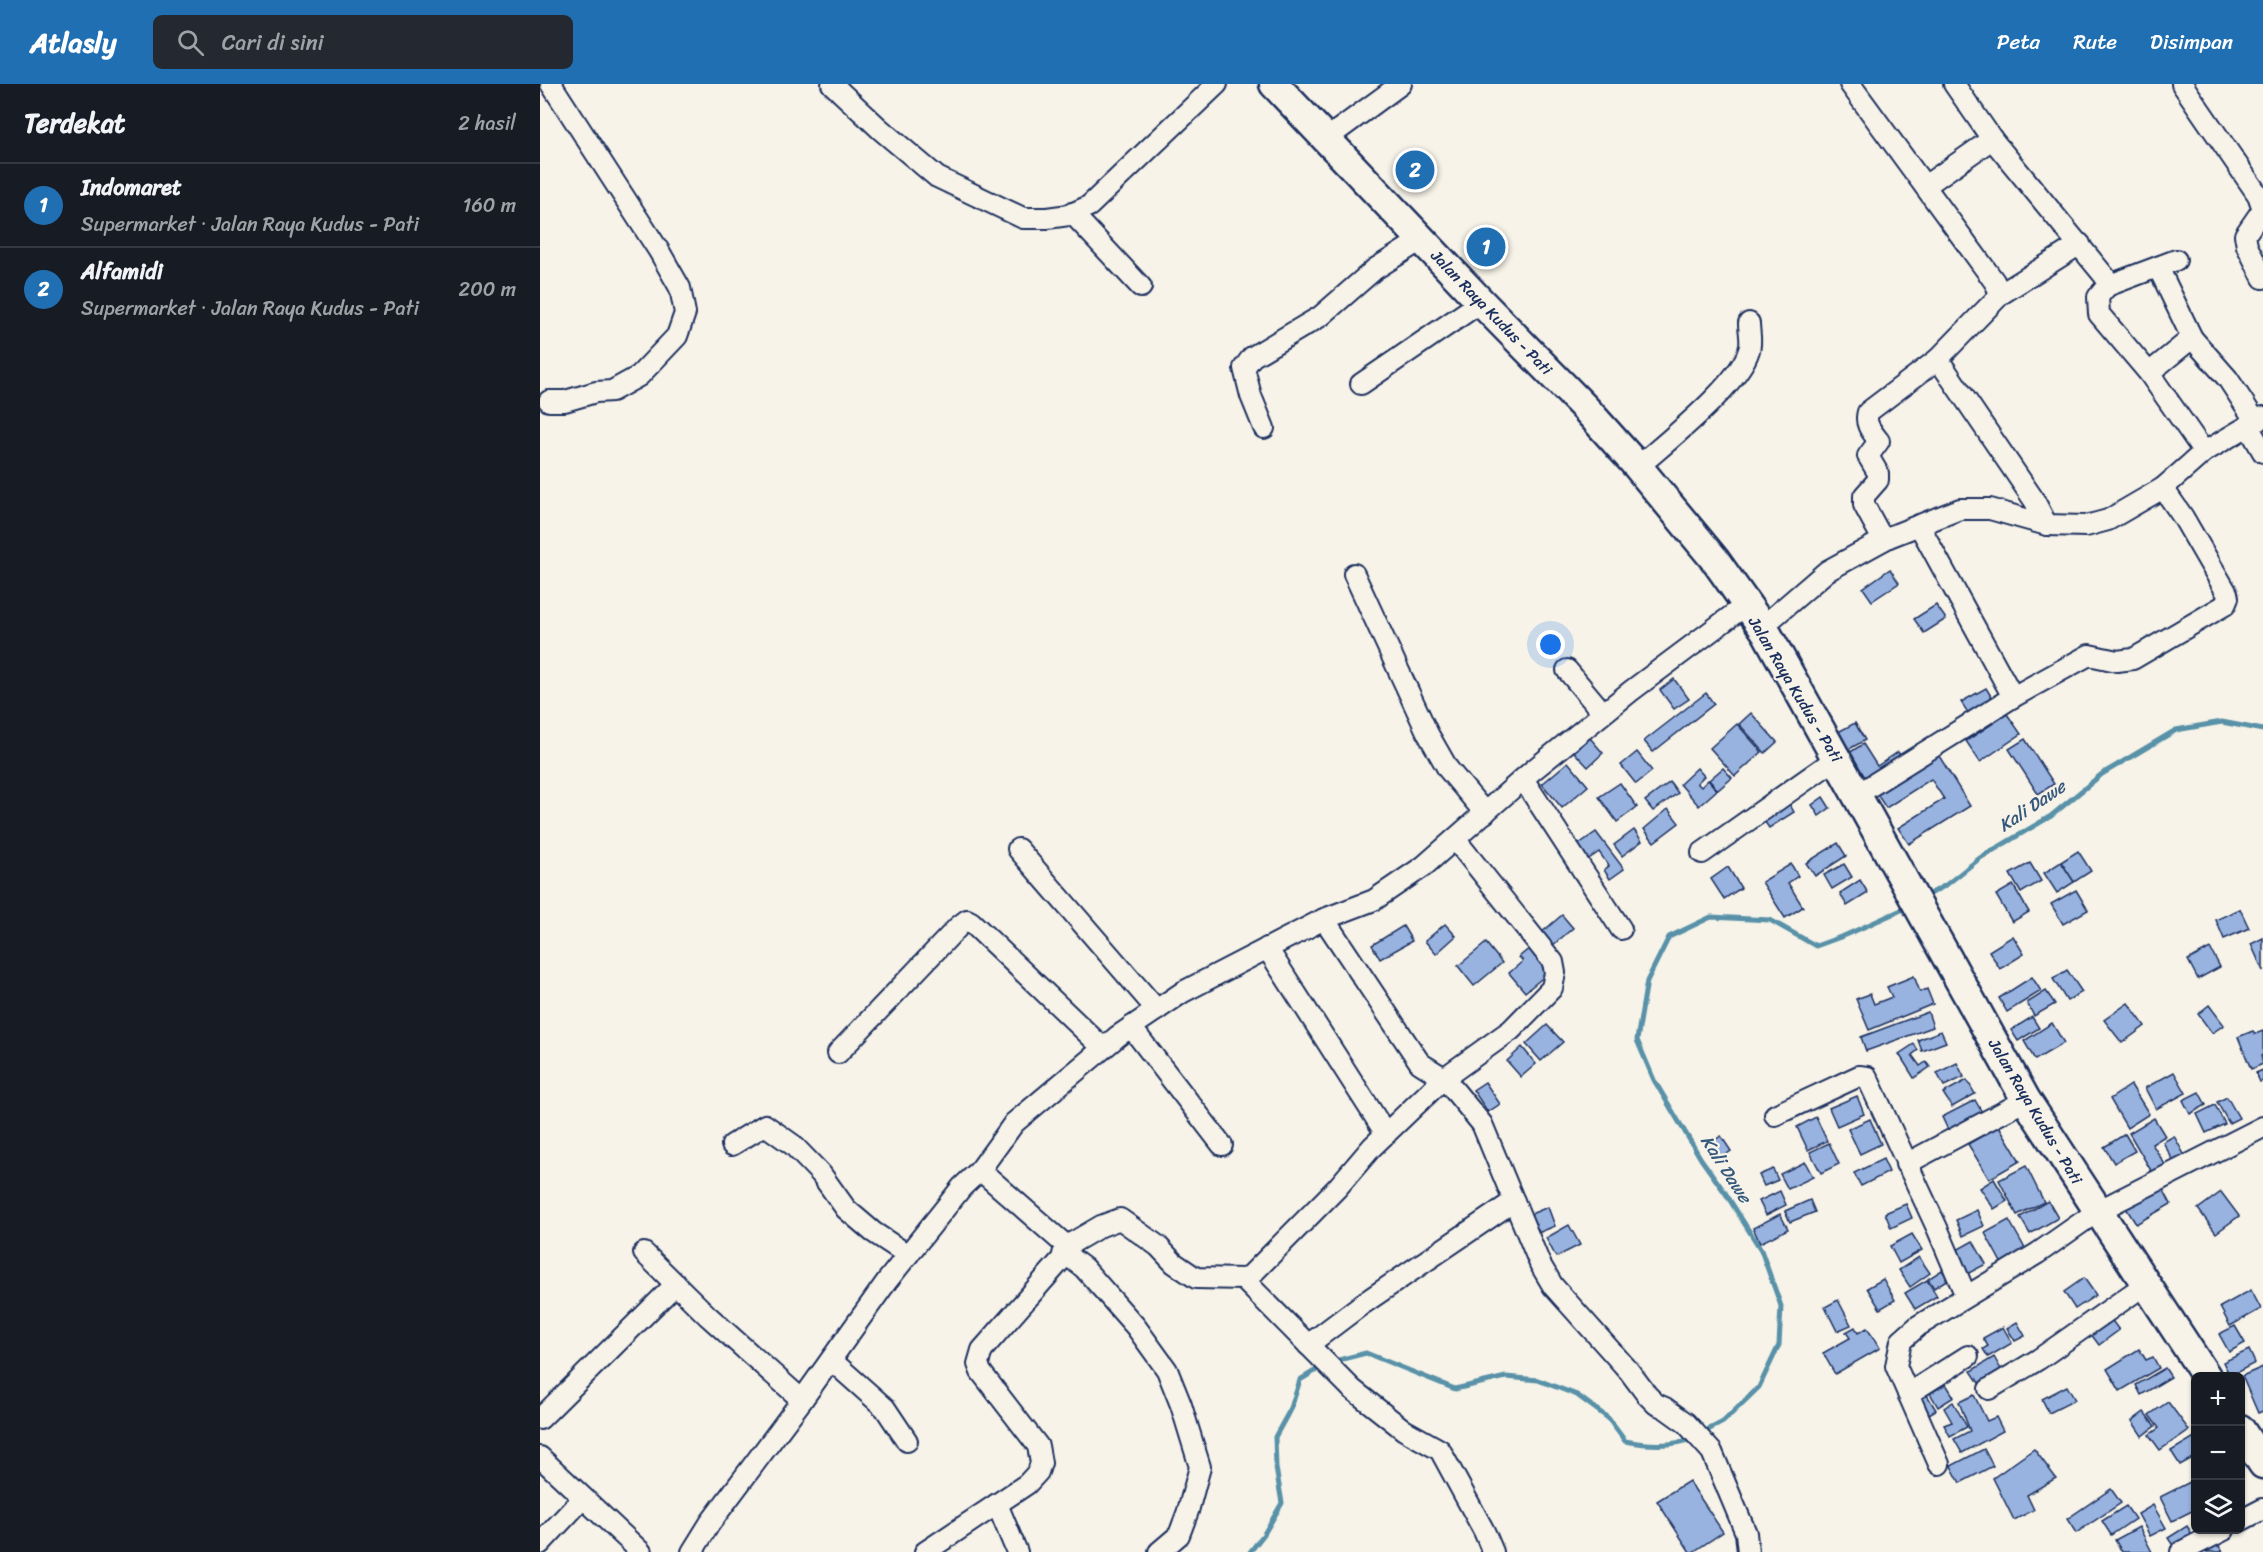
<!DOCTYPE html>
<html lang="id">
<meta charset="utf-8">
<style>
:root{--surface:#171b24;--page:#242831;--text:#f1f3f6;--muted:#9ea1a6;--line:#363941;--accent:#1f6fb2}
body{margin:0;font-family:Sriracha,sans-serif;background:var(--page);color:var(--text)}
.controls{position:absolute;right:18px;bottom:18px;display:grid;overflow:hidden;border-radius:9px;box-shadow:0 2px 4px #0004}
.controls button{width:54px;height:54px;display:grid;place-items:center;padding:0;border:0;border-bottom:2px solid var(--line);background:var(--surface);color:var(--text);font:30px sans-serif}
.you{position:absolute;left:1011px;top:561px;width:21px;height:21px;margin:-15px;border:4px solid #fff;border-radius:50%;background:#1a73e8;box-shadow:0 0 0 9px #1a73e833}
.badge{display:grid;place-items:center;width:39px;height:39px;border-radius:50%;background:var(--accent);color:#fff;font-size:20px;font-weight:700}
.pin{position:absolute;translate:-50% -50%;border:3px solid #fff;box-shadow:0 2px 6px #0006}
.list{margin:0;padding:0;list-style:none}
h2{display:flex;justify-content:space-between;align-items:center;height:78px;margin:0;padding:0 24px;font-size:26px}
h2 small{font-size:20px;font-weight:400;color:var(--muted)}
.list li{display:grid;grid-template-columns:39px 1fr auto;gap:18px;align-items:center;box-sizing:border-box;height:84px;padding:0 24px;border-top:2px solid var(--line)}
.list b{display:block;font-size:22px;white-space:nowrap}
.list p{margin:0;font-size:20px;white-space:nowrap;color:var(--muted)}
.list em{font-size:20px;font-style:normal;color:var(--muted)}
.icon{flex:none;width:33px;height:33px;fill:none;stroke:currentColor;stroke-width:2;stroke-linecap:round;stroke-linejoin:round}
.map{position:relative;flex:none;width:1723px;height:1468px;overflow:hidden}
header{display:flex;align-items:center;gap:36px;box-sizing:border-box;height:84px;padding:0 30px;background:var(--accent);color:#fff}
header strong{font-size:28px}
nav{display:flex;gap:33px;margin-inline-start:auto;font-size:21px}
.search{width:420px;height:54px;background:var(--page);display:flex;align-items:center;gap:15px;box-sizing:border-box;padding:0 21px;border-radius:9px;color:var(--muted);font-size:22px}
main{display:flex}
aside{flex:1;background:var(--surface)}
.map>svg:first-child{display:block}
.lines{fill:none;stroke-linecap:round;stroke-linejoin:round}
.stream{stroke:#5991a8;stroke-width:5}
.building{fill:#98b3df;stroke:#1b2f5e;stroke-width:1.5}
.minor-casing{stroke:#1b2f5e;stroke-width:24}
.highway-casing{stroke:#1b2f5e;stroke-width:33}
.minor{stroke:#f7f3e8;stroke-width:20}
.highway{stroke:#f7f3e8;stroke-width:28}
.labels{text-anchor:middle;stroke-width:4.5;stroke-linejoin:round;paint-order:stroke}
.street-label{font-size:16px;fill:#1b2f5e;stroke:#f7f3e8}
.water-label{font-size:18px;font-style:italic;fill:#35587d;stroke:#f7f3e8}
</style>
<header>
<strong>Atlasly</strong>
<div class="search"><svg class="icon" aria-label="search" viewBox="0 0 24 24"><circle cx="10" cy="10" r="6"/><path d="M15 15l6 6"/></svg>Cari di sini</div>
<nav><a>Peta</a><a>Rute</a><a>Disimpan</a></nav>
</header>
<main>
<aside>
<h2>Terdekat<small>2 hasil</small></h2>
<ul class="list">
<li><span class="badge">1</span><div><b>Indomaret</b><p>Supermarket · Jalan Raya Kudus - Pati</p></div><em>160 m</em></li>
<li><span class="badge">2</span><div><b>Alfamidi</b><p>Supermarket · Jalan Raya Kudus - Pati</p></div><em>200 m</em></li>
</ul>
</aside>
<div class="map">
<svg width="1723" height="1468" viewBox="0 0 1723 1468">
<rect width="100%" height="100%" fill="#f7f3e8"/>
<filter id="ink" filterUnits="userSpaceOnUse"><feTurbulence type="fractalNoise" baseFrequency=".0167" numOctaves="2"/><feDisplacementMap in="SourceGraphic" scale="12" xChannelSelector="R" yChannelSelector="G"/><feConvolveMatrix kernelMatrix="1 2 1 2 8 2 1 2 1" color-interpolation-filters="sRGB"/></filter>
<g filter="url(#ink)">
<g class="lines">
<g class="stream">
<path d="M1383,814l23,-13 34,-27 71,-42 51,-42 74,-44 46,-8 41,8"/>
<path d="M791,1278l35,-9 89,36 51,-12 32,3 39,15 31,23 17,23c21,4 49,7 69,-4"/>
<path d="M1162,1349l21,-11 36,-35 20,-42 2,-39 -20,-56 -35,-56 -25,-35 -47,-79 -17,-40 10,-59 22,-44 42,-20 59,3 46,26 30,-11 62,-28"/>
<path d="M710,1468l14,-18 18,-31 -6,-35 -1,-31 16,-29 9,-28 23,-14"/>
</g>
</g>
<g class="building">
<path d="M1350,485l9,14 -27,18 -9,-13z"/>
<path d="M1396,521l10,14 -22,14 -10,-14z"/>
<path d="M1134,595l15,20 -15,10 -14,-19z"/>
<path d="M1446,604l8,13 -24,15 -9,-14z"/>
<path d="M1166,609l8,11 -61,48 -9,-11z"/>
<path d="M1211,629l26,29 -12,11 -26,-29z"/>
<path d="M1467,630l14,20 -41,28 -14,-21z"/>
<path d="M1315,639l10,17 -19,11 -10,-18z"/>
<path d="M1197,640l25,28 -27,24 -25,-28z"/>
<path d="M1050,654l13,15 -15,14 -14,-15z"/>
<path d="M1485,655l29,45 -16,10 -29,-45z"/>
<path d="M1323,660l14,22 21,-14 5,7 -35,23 -19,-29z"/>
<path d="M1396,667l34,55 -61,38 -11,-16 46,-29 -13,-20 -45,29 -12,-18z"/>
<path d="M1097,668l15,19 -16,13 -15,-19z"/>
<path d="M1028,678l20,24 -26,22 -20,-24z"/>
<path d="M1157,684l7,8 -7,7 4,4 7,-7 9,10 -18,16 -19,-22z"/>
<path d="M1183,684l9,10 -14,12 -9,-10z"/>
<path d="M1130,698l8,11 -25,18 -8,-10z"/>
<path d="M1080,699l17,24 -20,15 -18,-25z"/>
<path d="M1283,713l7,11 -11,8 -7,-11z"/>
<path d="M1246,714l8,14 -25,16 -9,-13z"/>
<path d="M1128,725l11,14 -25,19 -10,-13z"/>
<path d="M1094,746l8,11 -20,15 -8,-11z"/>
<path d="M1056,748l28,37 -14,10 -6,-9 5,-4 -10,-14 -16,11 -11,-14z"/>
<path d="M1298,759l8,13 -31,20 -9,-13z"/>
<path d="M1538,767l13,20 -17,11 -13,-20z"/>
<path d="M1521,778l13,20 -17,11 -13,-20z"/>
<path d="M1490,779l11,18 -20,12 -11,-19z"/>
<path d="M1251,780l7,12 -10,7 15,24 -18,11 -23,-36z"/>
<path d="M1304,780l8,13 -20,12 -8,-14z"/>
<path d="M1188,783l13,21 -17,11 -13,-20z"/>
<path d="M1320,796l8,13 -21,13 -7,-13z"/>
<path d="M1473,801l16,27 -17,10 -16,-27z"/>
<path d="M1536,806l12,20 -25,14 -12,-20z"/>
<path d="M1700,825l9,19 -25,11 -8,-19z"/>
<path d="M1022,831l11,13 -21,18 -11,-13z"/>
<path d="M905,840l11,12 -20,18 -11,-13z"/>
<path d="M863,842l9,15 -32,18 -8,-14z"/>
<path d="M1473,852l11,18 -24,15 -11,-18z"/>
<path d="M1723,854v33l-12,-27z"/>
<path d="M946,859l16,20 -28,23 -16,-20z"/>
<path d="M991,863l20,24 -26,21 -16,-19 14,-12 -4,-4z"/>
<path d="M1670,864l10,19 -22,12 -10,-19z"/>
<path d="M1527,886l15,22 -15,9 -14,-22z"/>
<path d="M1374,892l6,16 7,-3 6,15 -64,26 -13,-31 14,-5 4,10 18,-7 -5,-10z"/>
<path d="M1492,893l9,14 -34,21 -8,-14z"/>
<path d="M1506,907l9,13 -21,12 -7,-13z"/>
<path d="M1588,919l17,23 -23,17 -18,-23z"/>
<path d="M1669,921l15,20 -12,8 -14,-19z"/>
<path d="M1388,928l5,15 -67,24 -5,-14z"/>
<path d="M1492,933l7,11 -21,13 -7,-11z"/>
<path d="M1512,939l12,20 -29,17 -11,-19z"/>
<path d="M1007,941l16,17 -22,19 -15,-17z"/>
<path d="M1401,947l5,11 -24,9 -4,-11z"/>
<path d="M1713,947l2,3 8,-3v24l-2,1 2,8 -12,5 -13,-32z"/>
<path d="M1374,960l4,6 -6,5 8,11 6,-4 4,5 -16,11 -15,-24z"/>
<path d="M982,963l14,17 -15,13 -14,-16z"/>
<path d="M1417,979l7,14 -20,9 -7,-13z"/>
<path d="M1723,986v11l-3,1 -4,-9z"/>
<path d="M1634,988l12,21 -30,16 -11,-21z"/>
<path d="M1427,996l8,14 -23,13 -9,-14z"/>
<path d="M945,998l15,22 -12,8 -15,-22z"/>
<path d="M1591,1001l18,29 -22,14 -17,-29z"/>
<path d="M1659,1008l7,13 -16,9 -7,-14z"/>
<path d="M1317,1012l7,18 -27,12 -8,-18z"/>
<path d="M1687,1013l12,21 -10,5 -12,-21z"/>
<path d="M1435,1016l8,14 -34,18 -7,-15z"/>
<path d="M1675,1021l10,19 -19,9 -9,-19z"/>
<path d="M1276,1033l11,24 -19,9 -11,-23z"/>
<path d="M1614,1034l11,18 -13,8 14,22 -13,8 -24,-41z"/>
<path d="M1330,1035l11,25 -21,10 -12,-25z"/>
<path d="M1459,1042l21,35 -31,18 -21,-35z"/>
<path d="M1585,1050l10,17 -21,12 -10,-16z"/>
<path d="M1181,1052l10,15 -15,10 -10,-15z"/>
<path d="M1634,1052l11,20 -11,6 -11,-20z"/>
<path d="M1289,1059l10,21 -18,9 -11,-21z"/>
<path d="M1343,1075l6,13 -28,14 -7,-13z"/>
<path d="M1265,1078l8,15 -25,12 -8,-15z"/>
<path d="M1486,1082l18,36 -27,13 -18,-35z"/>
<path d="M1233,1085l5,11 -14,6 -5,-11z"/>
<path d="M1454,1095l13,22 -13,8 -14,-21z"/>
<path d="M1622,1103l9,17 -35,20 -10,-16z"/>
<path d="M1240,1107l6,14 -20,10 -7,-14z"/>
<path d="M1681,1108l18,24 -23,17 -18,-24z"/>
<path d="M1270,1116l5,12 -25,10 -5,-11z"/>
<path d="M1508,1117l10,17 -28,16 -10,-17z"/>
<path d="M1366,1120l6,14 -21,10 -6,-15z"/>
<path d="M1008,1123l7,19 -22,9 -7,-19z"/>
<path d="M1437,1126l7,16 -21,10 -7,-16z"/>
<path d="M1240,1130l8,15 -28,14 -7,-15z"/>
<path d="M1469,1136l18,32 -24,14 -18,-33z"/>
<path d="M1029,1141l11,20 -24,12 -10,-19z"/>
<path d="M1372,1150l10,16 -23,13 -9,-17z"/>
<path d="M1433,1157l13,23 -19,10 -12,-23z"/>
<path d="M1379,1173l11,16 -20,14 -11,-17z"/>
<path d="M1402,1186l6,9 -14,9 -6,-9z"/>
<path d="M1544,1194l12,17 -21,14 -11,-17z"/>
<path d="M1343,1195l12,21 -15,9 -13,-21z"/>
<path d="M1387,1196l10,16 -22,13 -10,-16z"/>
<path d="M1711,1206l10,19 -31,17 -10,-19z"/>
<path d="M1298,1216l13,25 -14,6 -12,-24z"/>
<path d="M1567,1230l12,16 -20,15 -12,-16z"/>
<path d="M1477,1238l8,14 -10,5 -8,-13z"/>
<path d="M1695,1242l10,17 -16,9 -10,-18z"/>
<path d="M1315,1243l3,6 9,-5 13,20 -45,26 -12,-21 27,-15 -4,-6z"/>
<path d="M1463,1243l9,16 -24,14 -5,-8 5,-3 -5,-8z"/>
<path d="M1599,1265l7,11 7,-3 6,11 -39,23 -13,-22z"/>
<path d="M1709,1266l6,13 -25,13 -7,-14z"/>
<path d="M1454,1273l9,16 -22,13 -10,-15z"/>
<path d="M1723,1283v44l-5,2 -16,-37z"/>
<path d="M1625,1284l6,9 -30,18 -5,-10z"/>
<path d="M1406,1300l8,13 -16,10 -8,-14z"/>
<path d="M1527,1302l8,14 -26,13 -7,-14z"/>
<path d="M1387,1311l9,15 -14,8 -9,-15z"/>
<path d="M1434,1311l13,26 9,-4 7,14 -41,22 -8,-14 16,-8 -11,-29z"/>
<path d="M1413,1318l14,25 -17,9 -6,-11 8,-3 -8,-14z"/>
<path d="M1628,1318l21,28 -29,20 -11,-15 10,-7 -10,-13z"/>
<path d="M1604,1328l11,14 -13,10 -10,-15z"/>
<path d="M1656,1352v20l-16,9 -9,-14z"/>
<path d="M1444,1365l9,17 -33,17 -9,-17z"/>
<path d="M1494,1365l22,29 -29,17 7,15 -20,10 -21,-42z"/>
<path d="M1656,1395v30l-24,12 -12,-24z"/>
<path d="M1149,1397l34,51 -30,20h-3l-33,-51z"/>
<path d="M1571,1405l10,14 -45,30 -9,-14z"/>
<path d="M1613,1421l13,23 -16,8 -12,-22z"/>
<path d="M1586,1422l9,13 -24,16 -9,-14z"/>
<path d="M1647,1442l8,13 -19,11 -8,-12z"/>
<path d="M1599,1443l13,25h-30l-7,-12z"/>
<path d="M1674,1455l9,13h-21z"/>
</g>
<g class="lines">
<g class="minor-casing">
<g id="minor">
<path d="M292,0l48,45 57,48 86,41h24l22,-3 20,-9 128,-122"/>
<path d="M1310,0l144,197 7,13 -63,65 96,141 13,25"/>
<path d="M1414,0l38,55 114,139 1,8 -9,11 1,17 50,59 55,79"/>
<path d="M1642,0l76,111 5,14"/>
<path d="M786,55l75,-55"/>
<path d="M1385,102l67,-47"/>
<path d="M1723,125l-18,26 2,11 16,32"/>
<path d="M532,129l69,74"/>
<path d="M1567,202l69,-26"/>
<path d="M1461,210l79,-50"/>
<path d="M1652,254l36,41 28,43"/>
<path d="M1609,289l43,-35 -34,-71"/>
<path d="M821,300l120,-82"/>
<path d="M9,317h16l31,-9 16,-1 27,-15 38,-40 8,-23 -5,-25 -21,-37 -108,-167"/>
<path d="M1708,342l15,26"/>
<path d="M724,344l-13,-32 -7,-28 8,-11 69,-41 54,-47 46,-29"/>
<path d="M1098,383c29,-26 101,-82 111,-117 3,-7 0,-19 0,-27"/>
<path d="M1379,441l94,172"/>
<path d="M1343,456l-19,-35v-9l14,-16v-7l-10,-17 11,-15c-7,-9 -15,-17 -11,-29l70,-53"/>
<path d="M814,490l74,160 20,35 37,44"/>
<path d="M1222,543l65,-56 62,-34 71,-28h30l57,16 39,1 22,-6 55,-32 41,-36 59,-35"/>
<path d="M1027,586l36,43"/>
<path d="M983,695l98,150"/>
<path d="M1318,710l155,-97 76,-42 28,6 16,-2 92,-54 3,-7 -1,-5 -44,-76 -20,-29"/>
<path d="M915,755l98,123 2,11 -3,15 -41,42 -67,48 38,46 58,140 13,22 76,85 18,24 9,9 9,4 21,15 26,29 34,81 2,19"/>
<path d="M478,765l139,161"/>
<path d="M1162,769l135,-95"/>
<path d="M784,835l96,144 24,15 -72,69 -35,41 -92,93 107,108 52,41 36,20 44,81 9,21"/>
<path d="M727,864l119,186"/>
<path d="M591,943l91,118"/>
<path d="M298,969l121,-127 8,-6 4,2 132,126"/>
<path d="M1235,1031l84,-39 8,1 71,153 28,66"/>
<path d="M192,1061l33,-20 28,20 28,29 25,35 27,23 35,23"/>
<path d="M1366,1080l120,-64"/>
<path d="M525,1163l36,-21 19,-7 38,27 16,17 22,15 49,1"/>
<path d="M104,1169l64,63 94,84"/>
<path d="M524,1169l20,15 52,59 31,43 14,35 19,62 -12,44 -9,24 -20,17"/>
<path d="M768,1261l53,-40 153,-104"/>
<path d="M291,1276l54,48 22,33"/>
<path d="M1449,1305l50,-30 107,-75"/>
<path d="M1368,1310l60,-38"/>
<path d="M0,1335l136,-135"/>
<path d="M0,1373l101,95"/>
<path d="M1399,1380l-43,-98 5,-25 17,-15 120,-73 60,-42 165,-84"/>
<path d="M457,1420l20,48"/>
<path d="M1700,1437l23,-12"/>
<path d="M0,1460l43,-46"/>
<path d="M152,1468l18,-29 92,-123 85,-119 75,-94 18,-17 34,-47 104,-87 65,-44 141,-73 50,-19 50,-34 108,-95 99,-80 115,-86"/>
<path d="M385,1468l102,-68 11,-12 3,-9 -3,-17 -57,-74 -3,-8 4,-14 80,-91 3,-12 -3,-5 -82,-72"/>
<path d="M1641,1468l43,-22"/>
</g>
</g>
<g class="highway-casing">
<g id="highway">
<path d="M734,0l207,218 104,106 53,59 77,93 51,72 260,468 180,276"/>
<path d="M1700,1345l23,35"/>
</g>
</g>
<use href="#minor" class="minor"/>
<use href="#highway" class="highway"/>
</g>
</g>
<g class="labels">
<g class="street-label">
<text transform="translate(952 228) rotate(46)" y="6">Jalan Raya Kudus - Pati</text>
<text transform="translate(1256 605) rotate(59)" y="6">Jalan Raya Kudus - Pati</text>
<text transform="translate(1496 1027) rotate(59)" y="6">Jalan Raya Kudus - Pati</text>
</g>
<g class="water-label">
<text transform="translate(1492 722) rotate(-34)" y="6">Kali Dawe</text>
<text transform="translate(1186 1085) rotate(57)" y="6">Kali Dawe</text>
</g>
</g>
</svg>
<div class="controls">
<button>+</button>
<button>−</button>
<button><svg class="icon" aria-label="layers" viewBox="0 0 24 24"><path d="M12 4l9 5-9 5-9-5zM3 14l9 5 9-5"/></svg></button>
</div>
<div class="you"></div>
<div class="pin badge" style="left:946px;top:163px">1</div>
<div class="pin badge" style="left:875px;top:86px">2</div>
</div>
</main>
